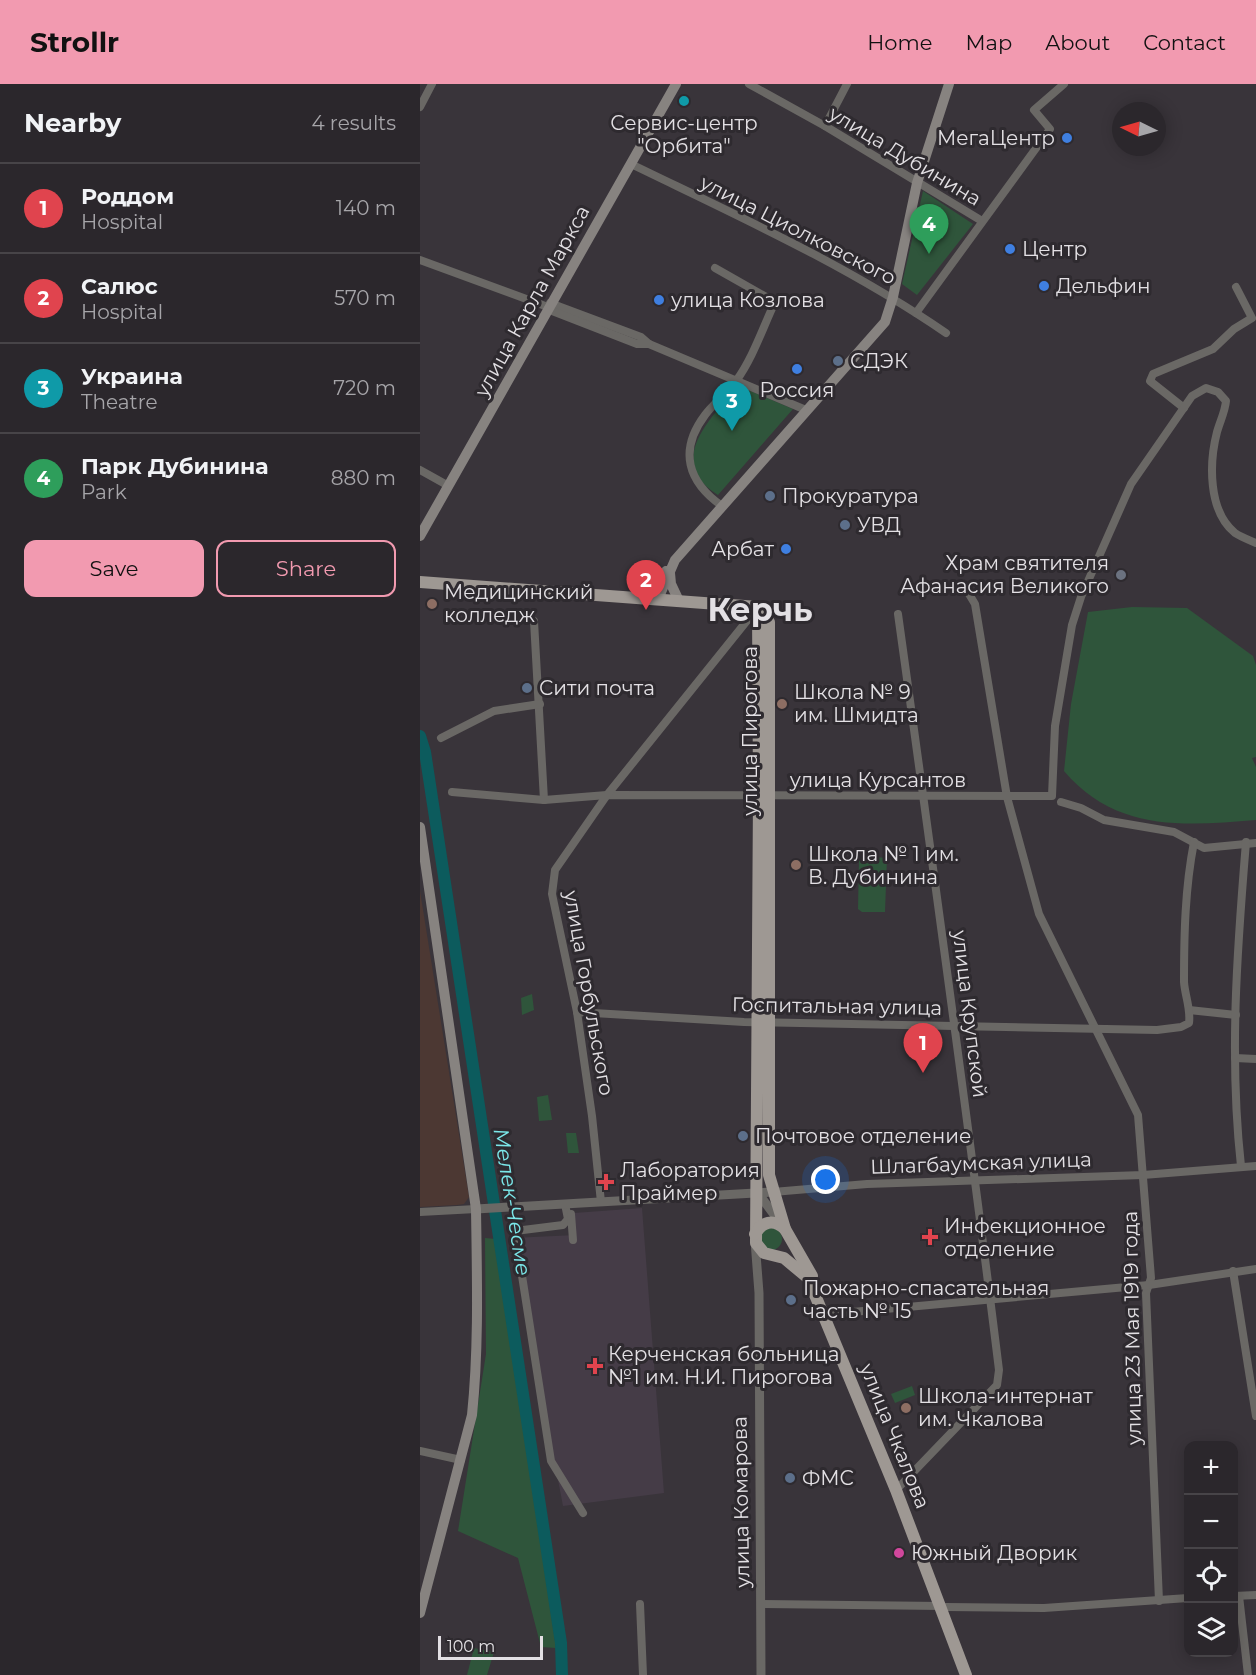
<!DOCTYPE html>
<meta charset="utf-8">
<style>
:root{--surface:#2b272c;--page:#332f34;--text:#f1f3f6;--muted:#a6a5a9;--line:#474448;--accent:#f29ab0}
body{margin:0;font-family:Montserrat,sans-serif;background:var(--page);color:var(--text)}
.controls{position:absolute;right:18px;bottom:18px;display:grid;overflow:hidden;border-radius:12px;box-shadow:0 3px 15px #0003}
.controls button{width:54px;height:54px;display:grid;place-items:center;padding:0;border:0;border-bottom:2px solid var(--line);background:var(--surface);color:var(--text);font:30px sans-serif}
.compass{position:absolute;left:692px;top:18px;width:54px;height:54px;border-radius:50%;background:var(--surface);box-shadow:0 3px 15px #0003;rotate:275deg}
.scale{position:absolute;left:18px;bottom:15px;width:105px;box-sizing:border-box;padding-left:6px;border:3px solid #e3e0e4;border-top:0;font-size:16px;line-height:21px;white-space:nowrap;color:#e3e0e4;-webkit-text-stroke:4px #2e2a2f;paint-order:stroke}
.you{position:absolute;left:406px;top:1096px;width:21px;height:21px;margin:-15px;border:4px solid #fff;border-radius:50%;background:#1a73e8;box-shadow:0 0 0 9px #1a73e833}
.badge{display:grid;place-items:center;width:39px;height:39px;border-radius:50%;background:var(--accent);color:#fff;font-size:20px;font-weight:700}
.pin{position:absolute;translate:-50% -50px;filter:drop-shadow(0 2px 3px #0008)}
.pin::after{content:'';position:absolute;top:32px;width:21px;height:18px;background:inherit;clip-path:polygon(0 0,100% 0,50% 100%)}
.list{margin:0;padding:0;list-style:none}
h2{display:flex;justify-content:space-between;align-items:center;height:78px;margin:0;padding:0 24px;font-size:26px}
h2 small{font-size:20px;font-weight:400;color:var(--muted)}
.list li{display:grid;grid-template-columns:39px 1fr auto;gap:18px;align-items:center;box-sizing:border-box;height:90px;padding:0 24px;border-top:2px solid var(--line)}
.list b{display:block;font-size:22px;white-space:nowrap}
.list p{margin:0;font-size:20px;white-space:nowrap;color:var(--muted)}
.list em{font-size:20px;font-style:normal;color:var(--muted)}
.actions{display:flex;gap:12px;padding:18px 24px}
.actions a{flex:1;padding:14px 0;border:2px solid var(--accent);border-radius:12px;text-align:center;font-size:21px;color:var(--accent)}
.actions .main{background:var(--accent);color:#111}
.icon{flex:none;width:33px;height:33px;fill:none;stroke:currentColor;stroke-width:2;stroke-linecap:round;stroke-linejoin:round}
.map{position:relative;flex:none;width:836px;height:1591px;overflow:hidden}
header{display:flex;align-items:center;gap:36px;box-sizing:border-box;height:84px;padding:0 30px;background:var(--accent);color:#111}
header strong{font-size:28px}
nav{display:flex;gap:33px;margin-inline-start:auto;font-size:21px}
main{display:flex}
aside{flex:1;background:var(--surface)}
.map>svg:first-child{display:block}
.built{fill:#453c47}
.industrial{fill:#4c3833}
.green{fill:#2f553b}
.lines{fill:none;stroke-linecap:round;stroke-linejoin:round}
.river{stroke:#0c5b5d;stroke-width:12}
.minor{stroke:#6a6865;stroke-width:8}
.tertiary{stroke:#6a6865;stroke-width:9}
.secondary{stroke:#878380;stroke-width:10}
.primary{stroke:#9e9893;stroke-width:12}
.culture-dot{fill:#0f9aa8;stroke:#2e2a2f;stroke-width:2}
.shop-dot{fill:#3f7fe0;stroke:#2e2a2f;stroke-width:2}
.service-dot{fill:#5c6f8a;stroke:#2e2a2f;stroke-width:2}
.worship-dot{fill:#6b7280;stroke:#2e2a2f;stroke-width:2}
.education-dot{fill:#8d6e63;stroke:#2e2a2f;stroke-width:2}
.health-dot{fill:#e0444e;stroke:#2e2a2f;stroke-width:2}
.hotel-dot{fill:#d1479c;stroke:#2e2a2f;stroke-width:2}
.labels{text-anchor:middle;stroke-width:6;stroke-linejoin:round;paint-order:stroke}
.poi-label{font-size:20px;fill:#e3e0e4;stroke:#2e2a2f;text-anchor:start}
.street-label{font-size:20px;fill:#e3e0e4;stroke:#2e2a2f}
.water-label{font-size:21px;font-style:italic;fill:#7be7e9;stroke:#2e2a2f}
.town-label{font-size:32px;font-weight:bold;fill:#e3e0e4;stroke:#2e2a2f}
</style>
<header>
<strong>Strollr</strong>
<nav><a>Home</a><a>Map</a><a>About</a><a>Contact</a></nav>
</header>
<main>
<aside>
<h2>Nearby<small>4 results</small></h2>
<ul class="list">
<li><span class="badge" style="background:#e0444e">1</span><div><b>Роддом</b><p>Hospital</p></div><em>140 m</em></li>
<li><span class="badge" style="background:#e0444e">2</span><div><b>Салюс</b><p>Hospital</p></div><em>570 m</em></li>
<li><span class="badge" style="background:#0f9aa8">3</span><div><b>Украина</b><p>Theatre</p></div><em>720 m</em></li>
<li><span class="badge" style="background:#2e9e5b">4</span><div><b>Парк Дубинина</b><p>Park</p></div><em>880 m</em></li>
</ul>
<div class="actions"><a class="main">Save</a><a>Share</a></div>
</aside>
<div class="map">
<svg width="836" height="1591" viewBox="0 0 836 1591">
<rect width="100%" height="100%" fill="#39343a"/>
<path class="built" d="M222,1124l22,285 -101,13 -51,-268 64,-3 -2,-22z"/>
<path class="industrial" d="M0,807l49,306 -5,7 -7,1 -37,2z"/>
<g class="green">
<path d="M503,107l50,33 -56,71 -15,-11z"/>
<path d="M319,302l54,23 -75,86c-54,-33 -7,-78 21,-109z"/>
<path d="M712,523l55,1 66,48 3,9v92l-4,1 4,9v53c-72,6 -140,12 -192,-49l7,-67 17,-92z"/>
<path d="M443,772l24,2 -2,54h-23l-4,-3 1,-50z"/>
<path d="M112,910l2,16 -12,5 -1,-17z"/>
<path d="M128,1011l4,25 -13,1 -2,-24z"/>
<path d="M146,1049h10l3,20h-11z"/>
<circle cx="351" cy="1155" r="11"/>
<path d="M65,1154l11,1 60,409 -15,-1 -23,-89 -60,-27 28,-177z"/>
<path d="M492,1302l3,9 -20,8 -4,-9z"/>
<path d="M54,1564l20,4 -7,23h-20z"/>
</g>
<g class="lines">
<path class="river" d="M0,652l5,16 136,891 1,32"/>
<g class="minor">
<path d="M329,0l76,42 157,95"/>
<path d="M0,23l12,-23"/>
<path d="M405,42l22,-42"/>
<path d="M211,80c107,52 216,101 315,169"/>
<path d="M0,176l128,47"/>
<path d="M295,184l60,34c-12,25 -22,56 -39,79 -9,13 -22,22 -31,34 -27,36 -17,67 17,91"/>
<path d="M130,219l91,34 8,7 157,66"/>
<path d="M127,225l90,35h12"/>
<path d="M496,229l134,-184 -16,-19 30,-26"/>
<path d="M764,324l-34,-27 3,-7 60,-25 21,-20 18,-11 -16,-31"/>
<path d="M0,386l27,15"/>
<path d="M543,500l12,20 32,193 32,117 99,201 13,163 -5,15 13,308"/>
<path d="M478,530c35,252 70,504 101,756l-2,15 -98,102"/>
<path d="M114,537l10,179"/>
<path d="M21,654l53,-27 46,-7"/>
<path d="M32,708l92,8 63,-5 445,1 3,-70 17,-101 9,-28 50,-113 61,-88 14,-8 12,4 8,9c-1,11 -6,20 -9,31 -8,31 -9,79 18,101 6,4 14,7 21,10"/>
<path d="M641,718l20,6 23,12 70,12 30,16 52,-5"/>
<path d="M769,926l47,5"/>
<path d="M157,928l167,10 413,8 24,-3 8,-4c2,-14 -4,-27 -5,-41 0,-47 1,-94 10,-140"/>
<path d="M815,974l21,1"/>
<path d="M821,1082c-12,-108 -4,-215 5,-324"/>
<path d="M353,1108l94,-8 276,-9 113,-9"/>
<path d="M181,1118l-9,-86 -15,-104 -25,-118 3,-24 52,-75 151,-188"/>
<path d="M145,1120l3,15 -5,6 -48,6 36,230 32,52"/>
<path d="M0,1128l56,-3"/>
<path d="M151,1130l2,26"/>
<path d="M813,1187l23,145"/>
<path d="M410,1230l319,-29 107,-16"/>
<path d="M0,1367l41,9"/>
<path d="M814,1512l22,-1"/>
<path d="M819,1512l9,79"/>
<path d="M220,1520l3,71"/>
<path d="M342,1520l180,2"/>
<path d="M526,1523l98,1 144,-10"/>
</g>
<g class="tertiary">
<path d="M338,1109l23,31"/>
<path d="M56,1125l297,-17"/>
<path d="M335,1157l4,52 2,382"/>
</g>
<g class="secondary">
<path d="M0,452l256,-452"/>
<path d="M250,489l1,11 8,17"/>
<path d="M219,514l27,-27"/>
<path d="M238,515l17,-39 210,-238 8,-25 24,-114 32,-99"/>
<path d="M0,743l56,382c1,69 3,138 -4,206l-52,198"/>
</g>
<g class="primary">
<path d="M0,498l338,25"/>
<path d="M338,523l1,189 -3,447 8,10 20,5 24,20 88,212 70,185"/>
<path d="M338,523l11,15v553l16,54 27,47"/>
<path d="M335,1150c7,-12 18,-16 30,-5"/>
</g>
</g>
<circle class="culture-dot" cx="264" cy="17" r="6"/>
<g class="shop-dot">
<circle cx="647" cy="54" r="6"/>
<circle cx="590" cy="165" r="6"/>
<circle cx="624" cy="202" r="6"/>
<circle cx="239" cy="216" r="6"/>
<circle cx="377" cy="285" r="6"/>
<circle cx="366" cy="465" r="6"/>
</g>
<g class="service-dot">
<circle cx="418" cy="277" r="6"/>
<circle cx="350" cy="412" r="6"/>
<circle cx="425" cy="441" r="6"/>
<circle cx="107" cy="604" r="6"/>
<circle cx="323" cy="1052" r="6"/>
<circle cx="371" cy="1216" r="6"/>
<circle cx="370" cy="1394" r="6"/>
</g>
<circle class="worship-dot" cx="701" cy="491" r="6"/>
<g class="education-dot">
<circle cx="12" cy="520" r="6"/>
<circle cx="362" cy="620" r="6"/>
<circle cx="376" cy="781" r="6"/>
<circle cx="486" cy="1324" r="6"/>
</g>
<g class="health-dot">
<path d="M183 1089h6v6h6v6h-6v6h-6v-6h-6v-6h6z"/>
<path d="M507 1144h6v6h6v6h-6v6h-6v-6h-6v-6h6z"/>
<path d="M172 1273h6v6h6v6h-6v6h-6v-6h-6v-6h6z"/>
</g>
<circle class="hotel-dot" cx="479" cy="1469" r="6"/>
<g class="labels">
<g class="poi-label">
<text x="264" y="46" text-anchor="middle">Сервис-центр<tspan x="264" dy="23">"Орбита"</tspan></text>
<text x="635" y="61" text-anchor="end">МегаЦентр</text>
<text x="602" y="172">Центр</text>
<text x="636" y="209">Дельфин</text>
<text x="251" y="223">улица Козлова</text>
<text x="430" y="284">СДЭК</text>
<text x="377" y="313" text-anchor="middle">Россия</text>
<text x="362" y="419">Прокуратура</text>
<text x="437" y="448">УВД</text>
<text x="354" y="472" text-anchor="end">Арбат</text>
<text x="689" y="486" text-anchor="end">Храм святителя<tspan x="689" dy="23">Афанасия Великого</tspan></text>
<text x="24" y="515">Медицинский<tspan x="24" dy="23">колледж</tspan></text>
<text x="119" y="611">Сити почта</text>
<text x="374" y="615">Школа № 9<tspan x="374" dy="23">им. Шмидта</tspan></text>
<text x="388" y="777">Школа № 1 им.<tspan x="388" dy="23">В. Дубинина</tspan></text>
<text x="335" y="1059">Почтовое отделение</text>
<text x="200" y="1093">Лаборатория<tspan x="200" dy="23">Праймер</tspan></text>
<text x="524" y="1149">Инфекционное<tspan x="524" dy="23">отделение</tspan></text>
<text x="383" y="1211">Пожарно-спасательная<tspan x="383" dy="23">часть № 15</tspan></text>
<text x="188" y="1277">Керченская больница<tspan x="188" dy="23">№1 им. Н.И. Пирогова</tspan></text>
<text x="498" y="1319">Школа-интернат<tspan x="498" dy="23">им. Чкалова</tspan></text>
<text x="382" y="1401">ФМС</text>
<text x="491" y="1476">Южный Дворик</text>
</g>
<g class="street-label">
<text transform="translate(485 72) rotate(31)" y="7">улица Дубинина</text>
<text transform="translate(378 146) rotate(27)" y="7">улица Циолковского</text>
<text transform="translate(112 217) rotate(-61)" y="7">улица Карла Маркса</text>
<text transform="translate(330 647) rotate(-90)" y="7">улица Пирогова</text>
<text x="458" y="703">улица Курсантов</text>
<text transform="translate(169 909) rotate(80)" y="7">улица Горбульского</text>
<text transform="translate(417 922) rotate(1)" y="7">Госпитальная улица</text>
<text transform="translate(550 930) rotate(83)" y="7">улица Крупской</text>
<text transform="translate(561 1079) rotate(-2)" y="7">Шлагбаумская улица</text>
<text transform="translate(712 1244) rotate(-91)" y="7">улица 23 Мая 1919 года</text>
<text transform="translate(475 1352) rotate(68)" y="7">улица Чкалова</text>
<text transform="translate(321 1418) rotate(-91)" y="7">улица Комарова</text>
</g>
<g class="water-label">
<text transform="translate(92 1118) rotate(81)" y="7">Мелек-Чесме</text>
</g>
<g class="town-label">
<text x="340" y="537">Керчь</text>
</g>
</g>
</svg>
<div class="controls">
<button>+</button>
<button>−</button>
<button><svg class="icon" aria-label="locate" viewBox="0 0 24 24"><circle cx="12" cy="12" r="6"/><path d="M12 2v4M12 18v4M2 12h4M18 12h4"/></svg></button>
<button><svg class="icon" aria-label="layers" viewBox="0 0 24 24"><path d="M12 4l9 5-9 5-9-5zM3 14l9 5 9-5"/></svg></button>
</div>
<svg class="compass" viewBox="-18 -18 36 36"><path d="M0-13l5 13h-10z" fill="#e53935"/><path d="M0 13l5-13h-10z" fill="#a6a5a9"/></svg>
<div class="scale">100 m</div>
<div class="you"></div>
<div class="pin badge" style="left:503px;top:989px;background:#e0444e">1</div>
<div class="pin badge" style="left:226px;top:526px;background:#e0444e">2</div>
<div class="pin badge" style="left:312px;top:347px;background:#0f9aa8">3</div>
<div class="pin badge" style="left:509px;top:170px;background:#2e9e5b">4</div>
</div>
</main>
